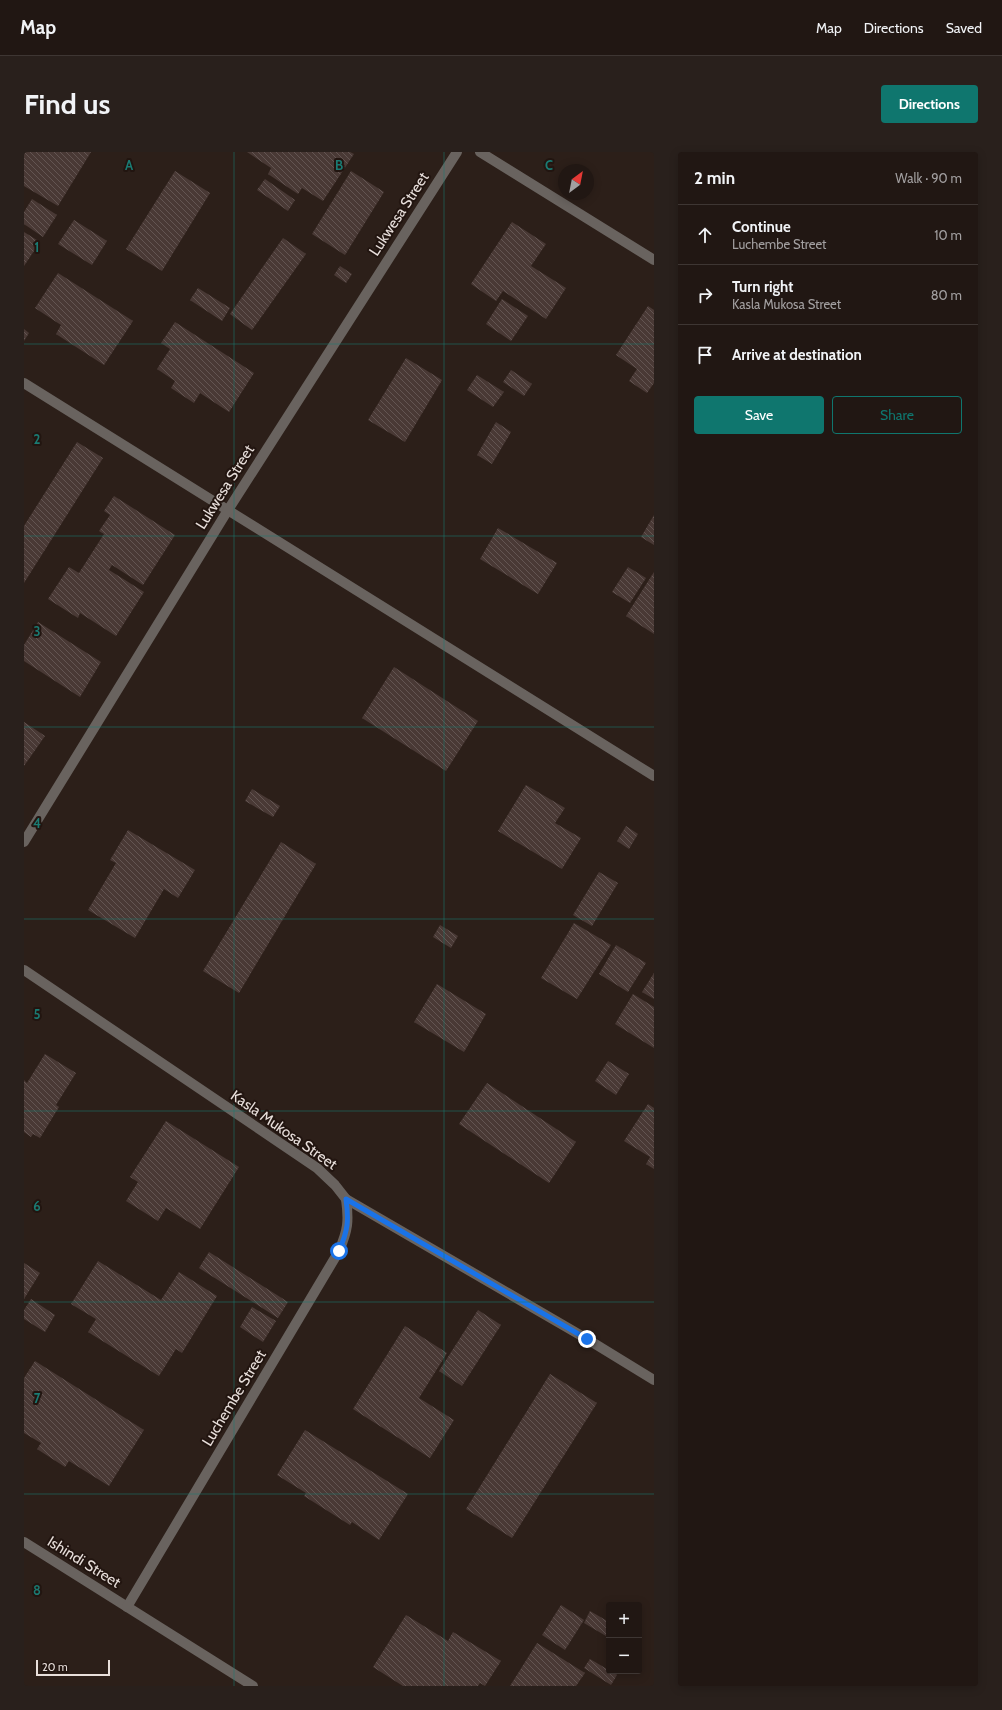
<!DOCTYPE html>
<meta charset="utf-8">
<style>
:root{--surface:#211713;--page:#29201c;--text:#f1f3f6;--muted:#a29fa0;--line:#3e3633;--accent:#0f766e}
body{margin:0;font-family:Cabin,sans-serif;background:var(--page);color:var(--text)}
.controls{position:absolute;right:12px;bottom:12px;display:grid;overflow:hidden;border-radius:4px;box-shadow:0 2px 10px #0003}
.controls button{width:36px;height:36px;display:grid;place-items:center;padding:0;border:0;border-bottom:1px solid var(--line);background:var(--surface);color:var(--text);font:20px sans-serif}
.compass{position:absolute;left:534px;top:12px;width:36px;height:36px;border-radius:50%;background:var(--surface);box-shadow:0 2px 10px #0003;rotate:32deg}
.scale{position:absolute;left:12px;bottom:10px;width:74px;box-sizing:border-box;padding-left:4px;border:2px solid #e8dfdb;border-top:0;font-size:11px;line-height:14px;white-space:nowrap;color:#e8dfdb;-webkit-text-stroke:3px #221510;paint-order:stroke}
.stop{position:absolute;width:12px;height:12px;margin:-9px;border:3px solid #1a73e8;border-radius:50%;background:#fff}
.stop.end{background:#1a73e8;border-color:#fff;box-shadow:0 1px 4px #0008}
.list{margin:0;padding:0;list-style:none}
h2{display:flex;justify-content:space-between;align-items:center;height:52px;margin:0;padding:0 16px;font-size:17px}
h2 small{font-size:13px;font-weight:400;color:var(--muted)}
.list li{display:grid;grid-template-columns:26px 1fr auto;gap:12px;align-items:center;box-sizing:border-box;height:60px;padding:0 16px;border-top:1px solid var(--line)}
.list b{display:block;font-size:15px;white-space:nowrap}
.list p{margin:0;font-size:13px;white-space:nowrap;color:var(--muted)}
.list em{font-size:13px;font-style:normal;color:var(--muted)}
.actions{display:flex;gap:8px;padding:12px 16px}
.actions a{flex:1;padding:9px 0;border:1px solid var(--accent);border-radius:4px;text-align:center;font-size:14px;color:var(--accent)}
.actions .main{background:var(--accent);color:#fff}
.icon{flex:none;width:22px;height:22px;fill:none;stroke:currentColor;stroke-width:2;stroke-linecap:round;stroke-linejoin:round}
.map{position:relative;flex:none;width:630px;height:1534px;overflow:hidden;border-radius:4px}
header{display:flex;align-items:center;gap:24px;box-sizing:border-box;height:56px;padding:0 20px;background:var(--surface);border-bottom:1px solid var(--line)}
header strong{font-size:19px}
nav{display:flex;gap:22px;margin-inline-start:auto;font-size:14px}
.intro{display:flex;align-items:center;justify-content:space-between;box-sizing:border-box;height:96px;padding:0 24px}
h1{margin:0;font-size:28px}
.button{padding:10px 18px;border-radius:4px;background:var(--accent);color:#fff;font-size:14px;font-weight:700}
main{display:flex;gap:24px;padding:0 24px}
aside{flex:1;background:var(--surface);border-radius:4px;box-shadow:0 2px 10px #0003}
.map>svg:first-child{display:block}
.building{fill:url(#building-back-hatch)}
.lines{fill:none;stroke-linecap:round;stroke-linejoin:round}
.minor{stroke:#69635f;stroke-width:10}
.route{stroke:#1a73e8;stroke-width:5}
.grid{fill:none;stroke:#1a7b73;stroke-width:1;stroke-opacity:0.55}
.labels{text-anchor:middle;stroke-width:4;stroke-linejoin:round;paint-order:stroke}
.street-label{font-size:15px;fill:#e8dfdb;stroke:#221510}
.grid-label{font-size:13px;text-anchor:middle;font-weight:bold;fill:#1a7b73;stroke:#221510;stroke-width:4;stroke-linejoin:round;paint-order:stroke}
</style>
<header>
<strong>Map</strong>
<nav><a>Map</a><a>Directions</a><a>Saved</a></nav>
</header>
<div class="intro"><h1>Find us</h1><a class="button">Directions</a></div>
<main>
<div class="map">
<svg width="630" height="1534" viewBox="0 0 630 1534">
<defs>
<pattern id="building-back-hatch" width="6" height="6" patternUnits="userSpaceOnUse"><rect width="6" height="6" fill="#493935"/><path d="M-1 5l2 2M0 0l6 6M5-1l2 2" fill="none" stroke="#635552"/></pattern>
</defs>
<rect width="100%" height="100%" fill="#2c1f19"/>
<g class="building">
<path d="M0,0h67l-33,54 -34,-20z"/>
<path d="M223,0h103l4,2 -31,47 -21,-13 -4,6 -30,-20 3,-6z"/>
<path d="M151,19l35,22 -48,78 -36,-22z"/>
<path d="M327,19l33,21 -39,63 -33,-21z"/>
<path d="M241,27l30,21 -7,11 -31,-21z"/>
<path d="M8,47l25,16 -14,22 -19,-13v-12z"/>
<path d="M50,68l33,21 -15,24 -34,-21z"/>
<path d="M488,70l34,22 -15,22 35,22 -20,31 -43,-28 -7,10 -25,-17z"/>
<path d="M0,80l16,10 -16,24z"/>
<path d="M259,86l23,16 -54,76 -22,-16z"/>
<path d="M316,114l12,8 -6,9 -12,-8z"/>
<path d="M34,121l75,48 -29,44 -48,-31 5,-9 -26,-17z"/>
<path d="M174,136l32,20 -8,13 -32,-21z"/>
<path d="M478,147l26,17 -17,25 -25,-17z"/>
<path d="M624,154l6,4v73l-7,10 -18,-12 8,-12 -21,-14z"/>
<path d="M151,170l79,51 -25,39 -29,-19 -6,10 -23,-15 4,-7 -18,-12 13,-20 -9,-6z"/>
<path d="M0,177l5,4 -5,8z"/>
<path d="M382,206l36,22 -37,62 -37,-22z"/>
<path d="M487,218l21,14 -8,12 -21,-14z"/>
<path d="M453,223l27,17 -11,15 -26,-17z"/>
<path d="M472,270l15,10 -19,32 -15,-9z"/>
<path d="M53,290l26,16 -79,125v-57z"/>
<path d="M90,344l61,39 -32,50 -31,-20 -3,5 35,22 -28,44 -36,-23 -2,5 -30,-19 21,-32 10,6 25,-39 -5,-3 11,-16 -6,-4z"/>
<path d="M630,363v30l-13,-8z"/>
<path d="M474,376l59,35 -19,31 -58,-35z"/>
<path d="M604,415l18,11 -16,25 -18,-11z"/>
<path d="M630,420v62l-28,-18z"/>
<path d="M14,470l63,40 -21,35 -56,-36v-16z"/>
<path d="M370,515l84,54 -32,50 -84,-53z"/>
<path d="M0,570l21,14 -21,30z"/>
<path d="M502,633l39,23 -10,15 26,15 -19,31 -64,-38z"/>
<path d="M228,637l28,17 -7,11 -28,-16z"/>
<path d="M602,674l12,8 -9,15 -12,-8z"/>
<path d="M104,678l67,40 -17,28 -14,-9 -29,49 -47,-28 28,-47 -6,-3z"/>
<path d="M257,690l35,22 -77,129 -36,-22z"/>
<path d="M575,720l19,11 -26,43 -19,-11z"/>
<path d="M550,771l37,22 -34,54 -36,-21z"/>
<path d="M416,773l18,11 -7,12 -18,-11z"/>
<path d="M592,793l30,18 -18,29 -29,-18z"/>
<path d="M630,821v26l-12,-7z"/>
<path d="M413,832l49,30 -22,38 -50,-30z"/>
<path d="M609,842l21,13v41l-39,-24z"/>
<path d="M21,902l31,19 -20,32 3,2 -19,31 -7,-4 -2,3 -7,-5v-52l3,3z"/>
<path d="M584,909l21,13 -13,21 -21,-14z"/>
<path d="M463,931l89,59 -27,41 -90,-59z"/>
<path d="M624,952l6,4v61l-8,-5 4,-7 -26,-16z"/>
<path d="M142,969l73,46 -39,62 -34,-21 -8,13 -32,-20 12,-19 -8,-5z"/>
<path d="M185,1100l79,50 -10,16 -79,-50z"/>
<path d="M74,1109l63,39 18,-28 38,24 -35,57 -6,-4 -17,27 -71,-44 8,-13 -25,-15z"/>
<path d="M0,1111l16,10 -16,26z"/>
<path d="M7,1147l24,16 -10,17 -21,-13v-9z"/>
<path d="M228,1155l24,14 -13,21 -23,-15z"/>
<path d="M454,1158l23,15 -39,61 -23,-15z"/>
<path d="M381,1174l42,27 -28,45 35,22 -24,38 -77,-49z"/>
<path d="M11,1209l109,69 -35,56 -40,-25 -4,6 -28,-18 4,-6 -17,-10v-55z"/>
<path d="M526,1222l47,29 -85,135 -46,-29z"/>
<path d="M281,1278l103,64 -29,46 -27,-18 -2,3 -46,-29 2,-3 -29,-18z"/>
<path d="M537,1453l23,15 -19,30 -23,-15z"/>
<path d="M566,1459l19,11v8l-3,6 -22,-13z"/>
<path d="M382,1463l42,26 5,-9 48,29 -16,25 -5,-3 -2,3h-75l-30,-19z"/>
<path d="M513,1491l48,30 -9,13h-66z"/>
<path d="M566,1507l27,16 -6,10 -27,-17z"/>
</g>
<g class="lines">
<g class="minor">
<path d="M456,0l174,108"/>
<path d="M0,231l630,393"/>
<path d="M0,690l204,-332 229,-358"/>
<path d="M0,818l293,198 18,17 11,14 241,140 67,41"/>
<path d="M0,1390l229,144"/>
<path d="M103,1455l212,-356c9,-21 10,-30 7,-52"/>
</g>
</g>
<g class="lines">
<path class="route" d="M315,1099c9,-21 10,-30 7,-52l241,140"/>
</g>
<path class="grid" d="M210,0v1534M420,0v1534M0,192h630M0,384h630M0,575h630M0,767h630M0,959h630M0,1150h630M0,1342h630"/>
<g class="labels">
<g class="street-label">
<text transform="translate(375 62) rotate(-57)" y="5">Lukwesa Street</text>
<text transform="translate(201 335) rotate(-58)" y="5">Lukwesa Street</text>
<text transform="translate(260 978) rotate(35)" y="5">Kasla Mukosa Street</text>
<text transform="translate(210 1246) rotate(-59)" y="5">Luchembe Street</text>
<text transform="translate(60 1410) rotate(32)" y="5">Ishindi Street</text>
</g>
</g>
<g class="grid-label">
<text x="105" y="18">A</text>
<text x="315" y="18">B</text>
<text x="525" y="18">C</text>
<text x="13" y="100">1</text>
<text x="13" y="292">2</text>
<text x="13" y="484">3</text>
<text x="13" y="676">4</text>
<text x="13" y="867">5</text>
<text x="13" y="1059">6</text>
<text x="13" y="1251">7</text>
<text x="13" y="1443">8</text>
</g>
</svg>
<div class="controls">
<button>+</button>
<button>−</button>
</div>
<svg class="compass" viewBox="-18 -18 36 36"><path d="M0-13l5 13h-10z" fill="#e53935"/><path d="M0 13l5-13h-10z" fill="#a29fa0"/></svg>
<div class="scale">20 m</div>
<div class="stop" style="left:315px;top:1099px"></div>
<div class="stop end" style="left:563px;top:1187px"></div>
</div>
<aside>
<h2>2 min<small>Walk · 90 m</small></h2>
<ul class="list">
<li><svg class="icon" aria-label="ahead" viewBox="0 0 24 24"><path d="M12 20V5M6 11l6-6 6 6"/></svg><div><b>Continue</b><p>Luchembe Street</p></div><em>10 m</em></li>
<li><svg class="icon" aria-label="right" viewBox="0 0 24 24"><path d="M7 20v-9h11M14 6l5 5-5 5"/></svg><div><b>Turn right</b><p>Kasla Mukosa Street</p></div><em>80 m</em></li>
<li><svg class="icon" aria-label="arrive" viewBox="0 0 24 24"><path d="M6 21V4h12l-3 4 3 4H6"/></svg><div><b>Arrive at destination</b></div></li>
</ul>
<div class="actions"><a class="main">Save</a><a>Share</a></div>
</aside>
</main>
